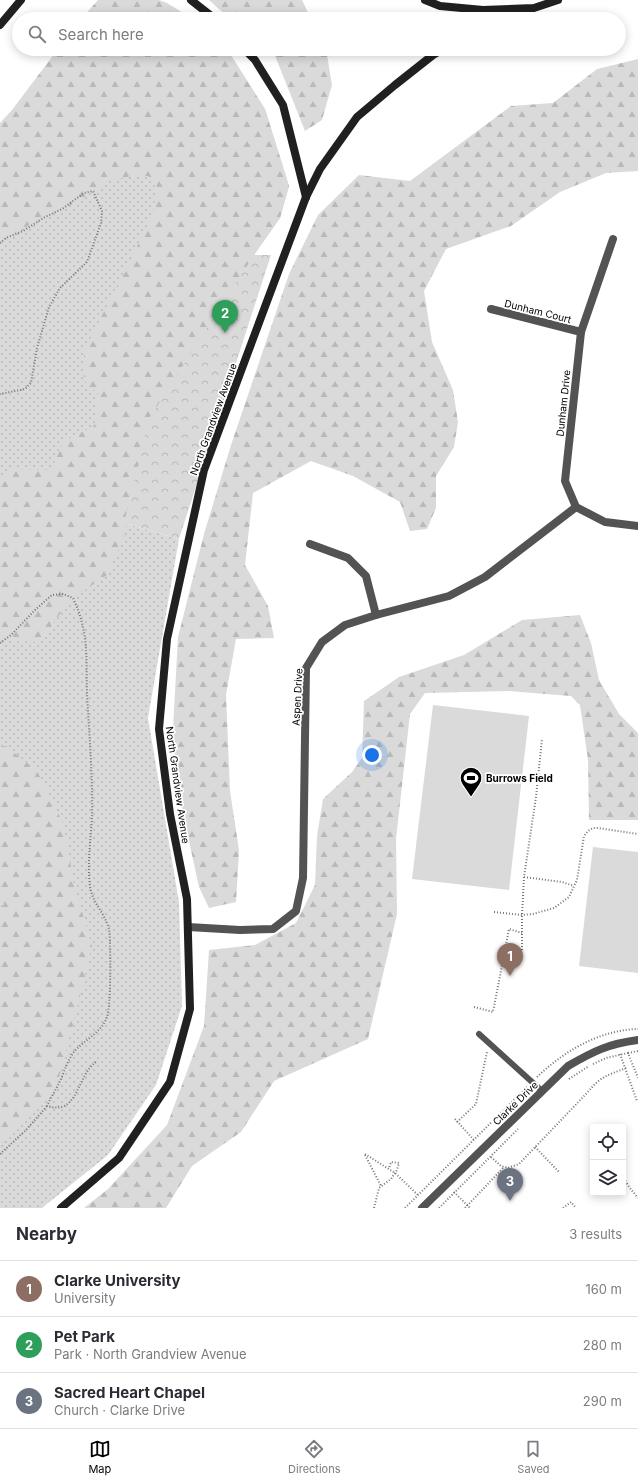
<!DOCTYPE html>
<meta charset="utf-8">
<style>
:root{--surface:#fff;--page:#f2f2f3;--text:#2b2b33;--muted:#7c7c81;--line:#e1e1e2;--accent:#000}
body{margin:0;font-family:Inter,sans-serif;background:var(--page);color:var(--text)}
.controls{position:absolute;right:12px;bottom:12px;display:grid;overflow:hidden;border-radius:4px;box-shadow:0 2px 10px #0003}
.controls button{width:36px;height:36px;display:grid;place-items:center;padding:0;border:0;border-bottom:1px solid var(--line);background:var(--surface);color:var(--text);font:20px sans-serif}
.you{position:absolute;left:372px;top:755px;width:14px;height:14px;margin:-10px;border:3px solid #fff;border-radius:50%;background:#1a73e8;box-shadow:0 0 0 6px #1a73e833}
.badge{display:grid;place-items:center;width:26px;height:26px;border-radius:50%;background:var(--accent);color:#fff;font-size:13px;font-weight:700}
.pin{position:absolute;translate:-50% -33px;filter:drop-shadow(0 1px 2px #0008)}
.pin::after{content:'';position:absolute;top:21px;width:14px;height:12px;background:inherit;clip-path:polygon(0 0,100% 0,50% 100%)}
.list{margin:0;padding:0;list-style:none}
h2{display:flex;justify-content:space-between;align-items:center;height:52px;margin:0;padding:0 16px;font-size:17px}
h2 small{font-size:13px;font-weight:400;color:var(--muted)}
.list li{display:grid;grid-template-columns:26px 1fr auto;gap:12px;align-items:center;box-sizing:border-box;height:56px;padding:0 16px;border-top:1px solid var(--line)}
.list b{display:block;font-size:15px;white-space:nowrap}
.list p{margin:0;font-size:13px;white-space:nowrap;color:var(--muted)}
.list em{font-size:13px;font-style:normal;color:var(--muted)}
.icon{flex:none;width:22px;height:22px;fill:none;stroke:currentColor;stroke-width:2;stroke-linecap:round;stroke-linejoin:round}
.map{position:relative;flex:none;width:638px;height:1208px;overflow:hidden}
.search{position:absolute;background:var(--surface);box-shadow:0 2px 10px #0003;left:12px;right:12px;top:12px;height:44px;display:flex;align-items:center;gap:10px;box-sizing:border-box;padding:0 14px;border-radius:22px;color:var(--muted);font-size:15px}
.sheet{height:220px;background:var(--surface)}
nav{display:flex;justify-content:space-around;align-items:center;box-sizing:border-box;height:56px;border-top:1px solid var(--line);background:var(--surface);font-size:11px;color:var(--muted)}
nav a{display:grid;justify-items:center;gap:2px}
nav .on{color:var(--accent)}
.map>svg:first-child{display:block}
.grass{fill:url(#grass-dots)}
.forest{fill:url(#forest-firs)}
.park{fill:url(#park-crowns)}
.pitch{fill:#dadada}
.lines{fill:none;stroke-linecap:round;stroke-linejoin:round}
.path{stroke:#757575;stroke-width:2;stroke-dasharray:1 2;stroke-linecap:butt}
.lane{stroke:#535353;stroke-width:6}
.street{stroke:#535353;stroke-width:8}
.secondary{stroke:#202020;stroke-width:8}
.labels{text-anchor:middle;stroke-width:3.5;stroke-linejoin:round;paint-order:stroke}
.street-label{font-size:10px;fill:#000;stroke:#fff}
.poi-label{font-size:10px;font-weight:bold;fill:#000;stroke:#fff;text-anchor:start}
</style>
<div class="map">
<svg width="638" height="1208" viewBox="0 0 638 1208">
<defs>
<pattern id="grass-dots" width="8" height="8" patternUnits="userSpaceOnUse"><rect width="8" height="8" fill="#dadada"/><path d="M2 2h.1M6 6h.1" fill="none" stroke="#b9b9b9" stroke-width="1.8" stroke-linecap="round"/></pattern>
<pattern id="forest-firs" width="22" height="20" patternUnits="userSpaceOnUse"><rect width="22" height="20" fill="#dadada"/><path d="M5 1l3.5 6h-7zM16 11l3.5 6h-7z" fill="#b9b9b9"/></pattern>
<pattern id="park-crowns" width="20" height="18" patternUnits="userSpaceOnUse"><rect width="20" height="18" fill="#dadada"/><path d="M2 6a3 3 0 1 1 6 0M12 15a3 3 0 1 1 6 0" fill="none" stroke="#b9b9b9"/></pattern>
</defs>
<rect width="100%" height="100%" fill="#fff"/>
<path class="grass" d="M225,49l7,8 33,52 24,77 -9,32 -26,37 -130,268 55,16 -31,179 31,184 3,104 -26,79 -48,70 -66,53h-42v-1070z"/>
<g class="forest">
<path d="M98,0h61l8,3 26,16h-112z"/>
<path d="M209,0h93l9,19h-81z"/>
<path d="M58,49h167l7,8 33,52 24,77 -9,32 -26,37 -105,198 -28,91 -14,31 -37,25 -30,42 -40,-1v-159l11,-13 40,1 13,-29 30,-15 4,-32 -14,-14v-29l69,-136 4,-29 -9,-10h-17l-23,5 -31,21 -42,20 -35,19v-118l12,-13z"/>
<path d="M267,49h59l6,36 -10,35 -17,11 -31,-78z"/>
<path d="M638,59v112l-32,2 -46,19 -49,34 -65,23 -22,42 8,51 21,48 5,32 -4,25 -18,29v32l-9,21 -17,2 -10,-29 -47,-26 -42,-15 -58,32 -8,72 23,41 6,32 -38,1 -10,56 4,96 9,59 -3,52 -27,6 -10,-21 -22,-101 -4,-57 5,-92 26,-103 27,-89 58,-171 29,-59 41,-40 51,6 101,-75 42,-3 44,-34z"/>
<path d="M580,615l11,28 8,37 20,34 19,19v87h-49l-1,-60 -8,-55 -9,-9 -63,-5 -83,2 -15,21 -14,125 1,75 -29,125 -94,42 -33,51 -49,34 -26,42h-82l24,-19 59,-64 37,-99 5,-76 46,-5 41,-22 19,-38 2,-49 6,-37 29,-27 10,-14 2,-57 35,-24 65,-22 58,-35z"/>
<path d="M6,746l30,24 12,21 16,35 10,59 18,61 -16,67 -20,76 -56,58v-235l4,-8 -4,-5v-152z"/>
</g>
<path class="park" d="M254,255h17l-92,284 -55,-16 26,-106z"/>
<g class="pitch">
<path d="M433,705l96,11 -20,174 -97,-11z"/>
<path d="M593,847l45,5v121l-59,-7z"/>
</g>
<g class="lines">
<g class="path">
<path d="M0,243l6,-5 17,-7 22,-14 17,-8 22,-16 9,-2 9,20 -1,12 -14,39 -27,26 -11,19 -12,41 -6,35 -6,6 -25,5"/>
<path d="M0,643l11,-8 25,-26 16,-14 11,-1 10,4c16,34 13,58 14,94 2,42 6,83 5,124 -1,23 -5,46 -2,70 2,17 15,27 19,43 2,11 2,78 -2,88 -5,15 -23,23 -33,35 -6,8 -9,17 -13,27 -4,9 -10,18 -14,27 32,10 29,-30 49,-44"/>
<path d="M524,877l38,5 12,4"/>
<path d="M494,912l28,3 11,-1 21,-6 15,-11 8,-17 7,-44 4,-5 5,-3h5l40,6"/>
<path d="M522,950v-35l2,-38 12,-80 6,-58"/>
<path d="M474,1007l19,5 16,-83 13,4"/>
<path d="M628,1053l10,-2"/>
<path d="M620,1054l17,47"/>
<path d="M593,1064l13,-6 22,-5 10,25"/>
<path d="M537,1077c27,-26 63,-47 101,-48"/>
<path d="M569,1079l20,-13"/>
<path d="M455,1119l19,21"/>
<path d="M457,1122l19,-18 11,-52"/>
<path d="M535,1147l25,26"/>
<path d="M0,1154l26,-24 21,-24"/>
<path d="M365,1154l30,19 23,22"/>
<path d="M365,1155l16,31"/>
<path d="M491,1157l10,9 7,2 11,-4 68,-71c14,-17 19,-17 39,-25"/>
<path d="M623,1161v4"/>
<path d="M623,1172c1,11 9,18 15,26"/>
<path d="M454,1192l16,16"/>
<path d="M374,1208l5,-20 12,-9 6,-9 2,-7 -8,-1 -2,6"/>
<path d="M405,1208l122,-121"/>
<path d="M439,1208l79,-79"/>
<path d="M465,1208l39,-41"/>
<path d="M563,1208l8,-6 5,6"/>
</g>
<path class="lane" d="M479,1034l63,57"/>
<g class="street">
<path d="M613,239l-32,93 -16,149 11,26 29,15 33,4"/>
<path d="M491,309l90,23"/>
<path d="M310,544l38,14 18,18 10,39"/>
<path d="M188,927l52,3 33,-1 23,-18 7,-33 3,-210 16,-26 23,-17 31,-10 73,-19 36,-19 91,-70"/>
<path d="M422,1208l146,-142c26,-15 40,-22 70,-26"/>
</g>
<g class="secondary">
<path d="M191,0l24,19"/>
<path d="M425,0l15,6 43,4 51,-2 24,-8"/>
<path d="M506,19l22,-8"/>
<path d="M0,25l21,-25"/>
<path d="M244,49l11,11 28,45 23,92"/>
<path d="M61,1208l58,-50 51,-76 20,-73 -3,-110 -17,-85 -11,-85 8,-90 37,-169 102,-273 14,-28 37,-52 38,-32 38,-30 10,-6"/>
</g>
</g>
<defs>
<g id="stadium-pin" transform="scale(1.15)"><path d="M0 17L-7.5 6A9.5 9.5 0 1 1 7.5 6Z" fill="#000" stroke="#fff"/><path d="M0-5a6.5 5 0 1 0 0 10a6.5 5 0 1 0 0-10ZM-3.5-1.8h7v3.6h-7Z" fill="#fff"/></g>
</defs>
<g fill-rule="evenodd">
<use href="#stadium-pin" x="471" y="778"/>
</g>
<g class="labels">
<g class="street-label">
<text transform="translate(538 311) rotate(14)" y="4">Dunham Court</text>
<text transform="translate(563 403) rotate(-84)" y="4">Dunham Drive</text>
<text transform="translate(213 419) rotate(-70)" y="4">North Grandview Avenue</text>
<text transform="translate(297 697) rotate(-87)" y="4">Aspen Drive</text>
<text transform="translate(178 785) rotate(82)" y="4">North Grandview Avenue</text>
<text transform="translate(515 1103) rotate(-44)" y="4">Clarke Drive</text>
</g>
<g class="poi-label">
<text x="486" y="782">Burrows Field</text>
</g>
</g>
</svg>
<div class="controls">
<button><svg class="icon" aria-label="locate" viewBox="0 0 24 24"><circle cx="12" cy="12" r="6"/><path d="M12 2v4M12 18v4M2 12h4M18 12h4"/></svg></button>
<button><svg class="icon" aria-label="layers" viewBox="0 0 24 24"><path d="M12 4l9 5-9 5-9-5zM3 14l9 5 9-5"/></svg></button>
</div>
<div class="you"></div>
<div class="pin badge" style="left:510px;top:976px;background:#8d6e63">1</div>
<div class="pin badge" style="left:225px;top:333px;background:#2e9e5b">2</div>
<div class="pin badge" style="left:510px;top:1201px;background:#6b7280">3</div>
<div class="search"><svg class="icon" aria-label="search" viewBox="0 0 24 24"><circle cx="10" cy="10" r="6"/><path d="M15 15l6 6"/></svg>Search here</div>
</div>
<section class="sheet">
<h2>Nearby<small>3 results</small></h2>
<ul class="list">
<li><span class="badge" style="background:#8d6e63">1</span><div><b>Clarke University</b><p>University</p></div><em>160 m</em></li>
<li><span class="badge" style="background:#2e9e5b">2</span><div><b>Pet Park</b><p>Park · North Grandview Avenue</p></div><em>280 m</em></li>
<li><span class="badge" style="background:#6b7280">3</span><div><b>Sacred Heart Chapel</b><p>Church · Clarke Drive</p></div><em>290 m</em></li>
</ul>
</section>
<nav>
<a class="on"><svg class="icon" aria-label="map" viewBox="0 0 24 24"><path d="M3 6l6-2 6 2 6-2v14l-6 2-6-2-6 2zM9 4v14M15 6v14"/></svg>Map</a>
<a><svg class="icon" aria-label="directions" viewBox="0 0 24 24"><path d="M12 3l9 9-9 9-9-9zM9 14v-3h6M13 9l2 2-2 2"/></svg>Directions</a>
<a><svg class="icon" aria-label="saved" viewBox="0 0 24 24"><path d="M7 4h10v16l-5-4-5 4z"/></svg>Saved</a>
</nav>
